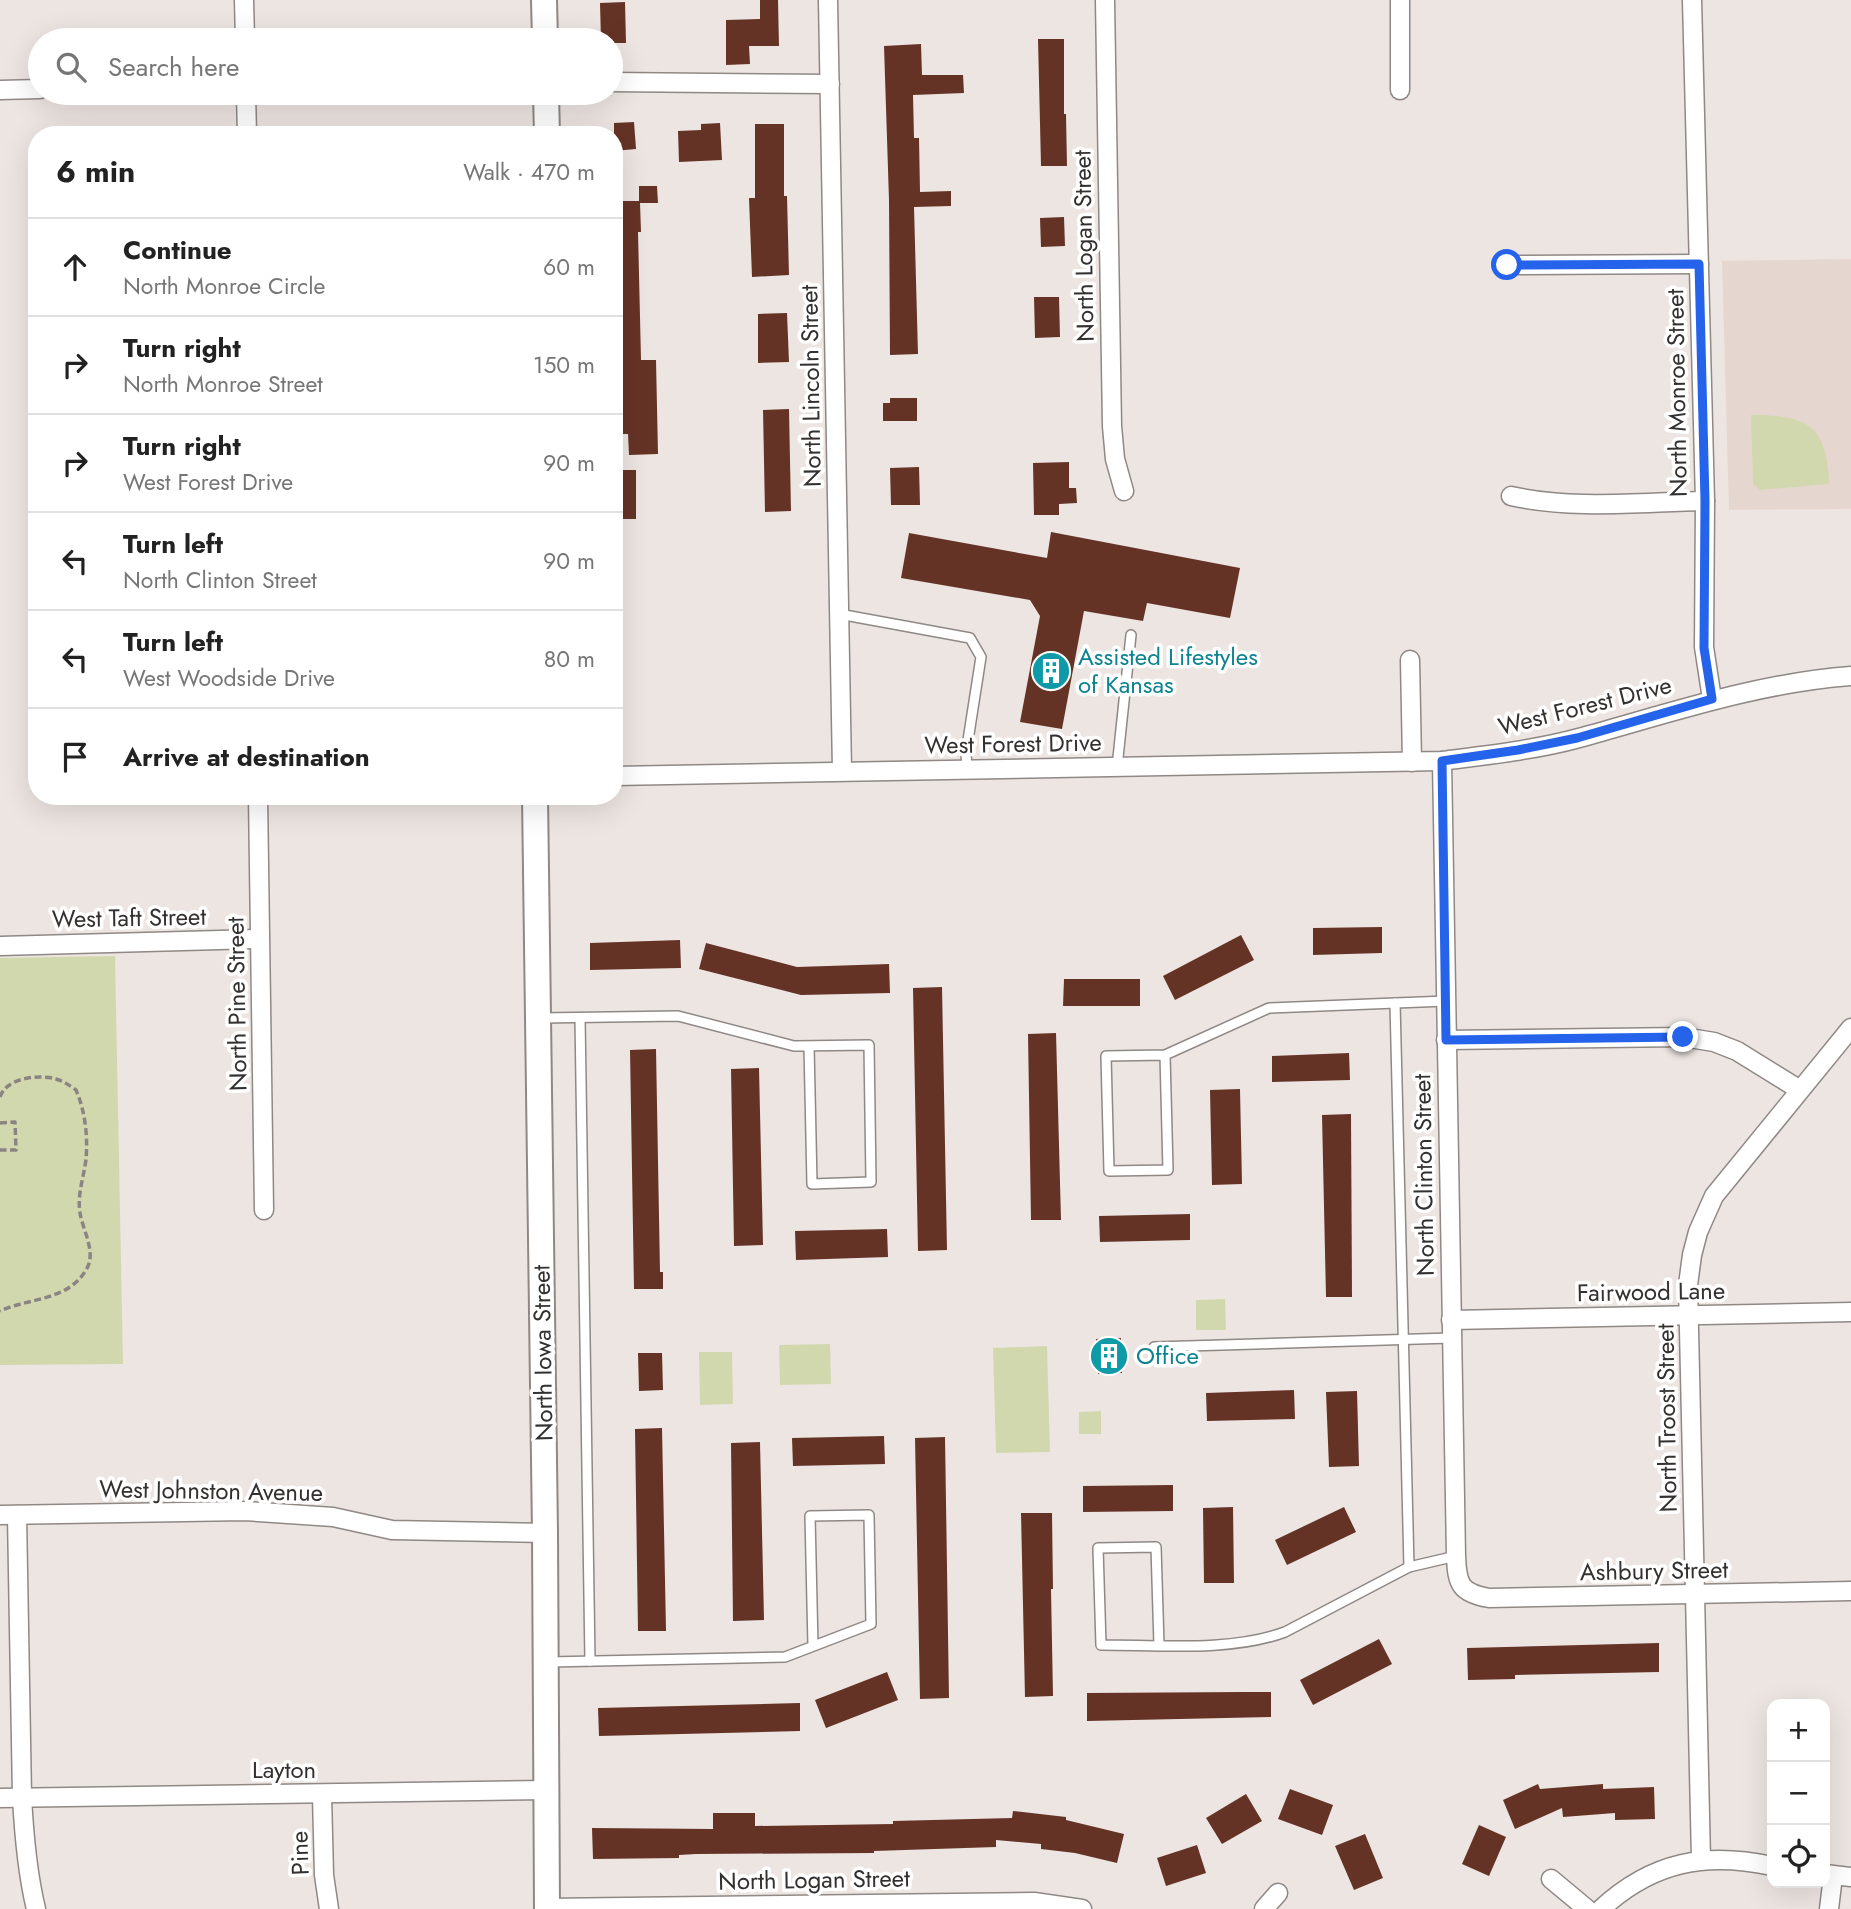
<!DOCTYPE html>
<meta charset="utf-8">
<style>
:root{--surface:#fff;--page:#f6f6f6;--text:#222;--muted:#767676;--line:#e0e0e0}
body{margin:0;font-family:Jost,sans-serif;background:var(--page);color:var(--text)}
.controls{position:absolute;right:21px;bottom:21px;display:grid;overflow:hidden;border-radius:14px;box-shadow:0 7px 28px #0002}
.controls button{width:63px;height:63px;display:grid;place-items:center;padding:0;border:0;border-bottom:2px solid var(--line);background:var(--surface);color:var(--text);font:35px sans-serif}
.stop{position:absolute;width:21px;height:21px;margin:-16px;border:5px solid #2563eb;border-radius:50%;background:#fff}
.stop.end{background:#2563eb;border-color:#fff;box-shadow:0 2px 7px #0008}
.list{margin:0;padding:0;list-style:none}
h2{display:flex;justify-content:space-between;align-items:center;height:91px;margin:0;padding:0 28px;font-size:30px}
h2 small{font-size:23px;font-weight:400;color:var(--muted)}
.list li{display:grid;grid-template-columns:46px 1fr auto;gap:21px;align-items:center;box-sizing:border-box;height:98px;padding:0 28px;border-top:2px solid var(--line)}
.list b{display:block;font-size:26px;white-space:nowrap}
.list p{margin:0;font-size:23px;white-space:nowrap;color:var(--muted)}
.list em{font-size:23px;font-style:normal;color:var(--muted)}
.icon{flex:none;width:38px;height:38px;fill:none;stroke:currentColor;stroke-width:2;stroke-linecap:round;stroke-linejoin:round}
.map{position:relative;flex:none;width:1851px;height:1909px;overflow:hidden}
.search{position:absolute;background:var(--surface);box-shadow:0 7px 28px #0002;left:28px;top:28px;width:595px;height:77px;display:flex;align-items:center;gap:18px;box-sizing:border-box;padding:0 24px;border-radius:38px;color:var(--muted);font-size:26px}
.panel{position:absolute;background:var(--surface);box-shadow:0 7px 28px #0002;left:28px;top:126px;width:595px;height:679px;border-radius:28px}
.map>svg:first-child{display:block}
.built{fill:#e5d7d0}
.green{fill:#d2d8ae}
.building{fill:#653326}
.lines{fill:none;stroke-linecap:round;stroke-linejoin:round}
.lane-casing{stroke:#8f8885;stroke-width:12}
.street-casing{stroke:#8f8885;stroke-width:21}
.secondary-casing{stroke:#8f8885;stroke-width:28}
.path{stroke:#8a8482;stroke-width:3.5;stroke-dasharray:7 3.5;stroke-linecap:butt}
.lane{stroke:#fff;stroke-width:9}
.street{stroke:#fff;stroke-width:18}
.secondary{stroke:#fff;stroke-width:24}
.route{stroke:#2563eb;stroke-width:9}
.labels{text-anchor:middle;stroke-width:7;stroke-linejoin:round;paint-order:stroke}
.street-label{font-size:24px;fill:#33302f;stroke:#fff}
.culture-label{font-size:24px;fill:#0d838f;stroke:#fff;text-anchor:start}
</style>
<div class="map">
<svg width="1851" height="1909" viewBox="0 0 1851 1909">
<rect width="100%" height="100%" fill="#ede5e2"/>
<path class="built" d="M1851,259v250l-122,1 -7,-249z"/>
<g class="green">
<path d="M1751,415c57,0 76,10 78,69l-69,6 -7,-6z"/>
<path d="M115,956l8,408 -123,1v-407z"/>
<path d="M1225,1299l1,31h-30v-30z"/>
<path d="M830,1344l1,40 -51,1 -1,-40z"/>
<path d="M1047,1346l3,106 -54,1 -3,-105z"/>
<path d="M699,1352h33l1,52 -33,1z"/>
<path d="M1101,1411v23h-22v-22z"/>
</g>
<g class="building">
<path d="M760,0h18l1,46h-30l1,18 -24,1v-45l34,-1z"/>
<path d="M625,2l1,41h-15v-3h-10l-1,-37z"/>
<path d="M1038,39h26v75h2l1,52h-26z"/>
<path d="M921,44l1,31h41l1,18 -51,2 1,43h5l1,54 31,-1v15l-37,1 4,147 -28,1 -1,-155 -5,-154z"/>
<path d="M634,122l2,27 -22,2v-28z"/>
<path d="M720,123l2,37 -43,2 -1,-31 23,-1v-6z"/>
<path d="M755,124h29v72h3l2,79 -37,2 -3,-79h6z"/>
<path d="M639,186h18l1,17h-18l1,29h-3l3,128h15l2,94 -29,1 -1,-21h-14v-20h3v-33l-3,-1v-65h3l-3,-114h25z"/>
<path d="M1064,217l1,29 -24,1 -1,-29z"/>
<path d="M1034,297h25l1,40 -25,1z"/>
<path d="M787,313l2,49 -31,1v-49z"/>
<path d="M890,398h27v23h-34v-18h7z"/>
<path d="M789,409l2,102 -26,1 -2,-102z"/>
<path d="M1069,462v26h7l1,15 -18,1v11h-25l-1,-52z"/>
<path d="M919,467l1,38h-29l-1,-37z"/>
<rect x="614" y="470" width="22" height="49"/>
<path d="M1051,532l189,36 -10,50 -83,-15 -4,18 -59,-10 -22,118 -42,-7 20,-106 -10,-16 -129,-22 8,-45 138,25z"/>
<path d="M1382,927v26l-69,2v-27z"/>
<path d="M1241,935l13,25 -79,40 -12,-24z"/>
<path d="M680,940l1,28 -91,2v-27z"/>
<path d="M706,943l91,24 92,-3 1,29 -89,2 -102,-26z"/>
<path d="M1064,979h76v27h-77z"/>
<path d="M942,987l5,263 -29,1 -5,-263z"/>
<path d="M1056,1033l5,187h-30l-3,-186z"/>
<path d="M656,1049l4,223h3v17h-29l-4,-239z"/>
<path d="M1349,1053l1,27 -78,2v-26z"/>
<path d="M759,1068l4,177 -29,1 -3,-177z"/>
<path d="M1240,1089l2,95 -30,1 -2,-95z"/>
<path d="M1351,1114l1,183h-26l-4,-182z"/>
<path d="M1190,1214v26l-90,2 -1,-26z"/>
<path d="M887,1229l1,28 -92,3 -1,-29z"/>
<path d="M1121,1338l1,35 -24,1 -2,-35z"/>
<path d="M638,1353h24l1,37 -24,1z"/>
<path d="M1294,1390l1,29 -88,2 -1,-28z"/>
<path d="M1357,1391l2,75 -30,1 -3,-75z"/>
<path d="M662,1428l4,203h-28l-3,-202z"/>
<path d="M884,1436l1,28 -92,2 -1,-28z"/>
<path d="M945,1437l4,261 -29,1 -5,-261z"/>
<path d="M760,1442l4,178 -31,1 -2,-178z"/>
<path d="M1173,1485v26l-90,1v-26z"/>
<path d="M1233,1507l1,76h-30l-1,-75z"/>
<path d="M1344,1507l12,25 -69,33 -12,-25z"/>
<path d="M1021,1513h31l1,76h-2l2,107 -28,1z"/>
<path d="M1379,1639l13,25 -79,41 -13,-25z"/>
<path d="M1659,1643v29l-144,3v4l-47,1 -1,-32z"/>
<path d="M887,1672l11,28 -72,28 -11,-28z"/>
<path d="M1244,1692h27v25l-184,4v-28z"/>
<path d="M800,1703v28l-201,5 -1,-28z"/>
<path d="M1538,1784l2,5 63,-5v5l51,-2 1,32 -40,1v-7l-52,4 -1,-9 -47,21 -12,-29z"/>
<path d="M1290,1789l43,16 -11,30 -44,-16z"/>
<path d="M1246,1794l16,27 -40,23 -16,-26z"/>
<path d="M1013,1811l53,6v3l58,14 -7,29 -42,-10 -34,-4v-5l-45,-4v7l-122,4v2l-178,1 -17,1v3l-86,1 -1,-31 121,1v-16h42v13l138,-2v-3l119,-3z"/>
<path d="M1479,1825l27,12 -17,39 -27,-12z"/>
<path d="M1365,1834l18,44 -29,12 -19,-44z"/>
<path d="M1197,1845l9,28 -40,13 -9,-28z"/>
</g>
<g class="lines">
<g class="lane-casing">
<g id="lane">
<path d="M839,614l131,24 11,19 -15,96 1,16"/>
<path d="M1117,767l14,-132"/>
<path d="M1395,1003l14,564"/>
<path d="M541,1018l137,-2 116,30 75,-1 2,137 -59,2 -3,-138"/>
<path d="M580,1018l10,643"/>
<path d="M1165,1055l3,115 -59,1 -3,-115 59,-1 104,-47 177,-7"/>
<path d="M1154,1347l297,-9"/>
<path d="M1159,1645l-3,-98 -58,1 3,97c58,0 130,7 184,-13l124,-65 47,-11"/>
<path d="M548,1662l237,-5 86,-33 -2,-109 -59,1 3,130"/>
</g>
</g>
<g class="street-casing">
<g id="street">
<path d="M244,0l1,40"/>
<path d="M828,0l14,771"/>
<path d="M1105,0l7,426 3,33 9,32"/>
<path d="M1692,0l13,501 -1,146 8,52"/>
<path d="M611,82l219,2"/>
<path d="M0,90l40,-1"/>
<path d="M1400,90v-90"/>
<path d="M246,93l1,42"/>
<path d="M1507,265l192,-1"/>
<path d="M1511,496c63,14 130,6 194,5"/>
<path d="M1410,660l2,102"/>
<path d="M1442,761l14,795c1,28 4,37 33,42l362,-7"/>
<path d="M614,776l828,-15c46,-6 93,-11 137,-23 91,-25 178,-55 272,-62"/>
<path d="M258,796l6,414"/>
<path d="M0,946l259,-7"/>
<path d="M1446,1040l237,-3 31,5 23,9 63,39"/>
<path d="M1451,1320l400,-8"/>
<path d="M0,1515l245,-4 88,6 59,13 153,3"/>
<path d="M17,1515l5,282c2,38 5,75 14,112"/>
<path d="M322,1795l2,80 5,34"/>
<path d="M0,1798l547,-8"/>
<path d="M1701,1860l-13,-575 4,-30 6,-23 16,-36 137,-168"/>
<path d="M1825,1874l26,3"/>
<path d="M1551,1879l36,30"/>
<path d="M547,1908l487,-6 48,7"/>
<path d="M1264,1909l14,-16"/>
<path d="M1601,1909c52,-48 105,-57 171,-43"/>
<path d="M1829,1909l4,-33"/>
</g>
</g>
<g class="secondary-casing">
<g id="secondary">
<path d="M544,0l1,40"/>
<path d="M546,93l1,42"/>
<path d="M535,796l10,737 2,376"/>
</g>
</g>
<g class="path">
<path d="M0,1097c6,-19 38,-23 56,-18 7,2 13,6 20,11 9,21 12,45 10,69 -2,18 -9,35 -6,54 3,18 17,40 6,57 -18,31 -58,28 -86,41"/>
<path d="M0,1123l15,-1 1,28h-16"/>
</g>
<use href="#lane" class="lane"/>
<use href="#street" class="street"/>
<use href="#secondary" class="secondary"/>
</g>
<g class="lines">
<path class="route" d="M1507,265l192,-1 6,237 -1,147 8,51 -135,39 -59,12 -76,11 4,279 237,-3"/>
</g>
<defs>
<g id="building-disc" transform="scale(2.0125)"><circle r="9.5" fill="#0f9aa8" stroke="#fff"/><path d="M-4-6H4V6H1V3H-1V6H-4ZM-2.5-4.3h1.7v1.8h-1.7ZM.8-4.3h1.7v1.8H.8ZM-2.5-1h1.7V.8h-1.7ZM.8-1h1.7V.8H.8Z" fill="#fff"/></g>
</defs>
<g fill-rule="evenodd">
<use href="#building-disc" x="1051" y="671"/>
<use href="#building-disc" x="1109" y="1356"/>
</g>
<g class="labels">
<g class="street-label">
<text transform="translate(1084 246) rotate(-91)" y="8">North Logan Street</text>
<text transform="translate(811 386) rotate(-91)" y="8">North Lincoln Street</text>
<text transform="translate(1677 393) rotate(-91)" y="8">North Monroe Street</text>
<text transform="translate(1585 706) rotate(-14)" y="8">West Forest Drive</text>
<text transform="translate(1013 744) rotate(-1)" y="8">West Forest Drive</text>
<text transform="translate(129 918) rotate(-1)" y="8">West Taft Street</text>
<text transform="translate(237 1004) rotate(-91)" y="8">North Pine Street</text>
<text transform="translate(1424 1175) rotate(-91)" y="8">North Clinton Street</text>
<text transform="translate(1651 1292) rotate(-1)" y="8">Fairwood Lane</text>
<text transform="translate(543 1353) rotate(-91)" y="8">North Iowa Street</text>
<text transform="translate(1667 1418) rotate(-91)" y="8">North Troost Street</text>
<text transform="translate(211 1491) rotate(1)" y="8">West Johnston Avenue</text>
<text transform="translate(1654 1571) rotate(-1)" y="8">Ashbury Street</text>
<text x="284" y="1778">Layton</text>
<text transform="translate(300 1853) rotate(-92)" y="8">Pine</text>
<text transform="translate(814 1880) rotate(-1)" y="8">North Logan Street</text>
</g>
<g class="culture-label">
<text x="1078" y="665">Assisted Lifestyles<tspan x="1078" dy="28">of Kansas</tspan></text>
<text x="1136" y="1364">Office</text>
</g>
</g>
</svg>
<div class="controls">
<button>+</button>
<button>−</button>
<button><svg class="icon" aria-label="locate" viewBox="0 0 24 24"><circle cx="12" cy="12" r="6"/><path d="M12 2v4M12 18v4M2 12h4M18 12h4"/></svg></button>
</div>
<div class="stop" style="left:1507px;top:265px"></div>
<div class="stop end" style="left:1683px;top:1037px"></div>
<div class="search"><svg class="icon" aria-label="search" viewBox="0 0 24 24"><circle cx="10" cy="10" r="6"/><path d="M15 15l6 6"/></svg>Search here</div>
<section class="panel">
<h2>6 min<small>Walk · 470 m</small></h2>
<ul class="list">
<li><svg class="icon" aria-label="ahead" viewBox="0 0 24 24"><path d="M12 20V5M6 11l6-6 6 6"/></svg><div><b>Continue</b><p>North Monroe Circle</p></div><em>60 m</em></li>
<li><svg class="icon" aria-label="right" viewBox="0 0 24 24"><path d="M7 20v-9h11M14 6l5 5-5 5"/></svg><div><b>Turn right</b><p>North Monroe Street</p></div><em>150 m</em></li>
<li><svg class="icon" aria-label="right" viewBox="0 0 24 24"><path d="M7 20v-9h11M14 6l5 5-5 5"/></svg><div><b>Turn right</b><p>West Forest Drive</p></div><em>90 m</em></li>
<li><svg class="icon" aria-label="left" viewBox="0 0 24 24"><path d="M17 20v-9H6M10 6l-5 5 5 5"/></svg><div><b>Turn left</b><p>North Clinton Street</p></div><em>90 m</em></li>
<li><svg class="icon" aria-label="left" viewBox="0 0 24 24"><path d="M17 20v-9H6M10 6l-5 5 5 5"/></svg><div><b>Turn left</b><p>West Woodside Drive</p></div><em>80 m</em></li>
<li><svg class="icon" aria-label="arrive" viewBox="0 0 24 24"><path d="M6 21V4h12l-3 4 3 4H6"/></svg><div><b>Arrive at destination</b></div></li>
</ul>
</section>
</div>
